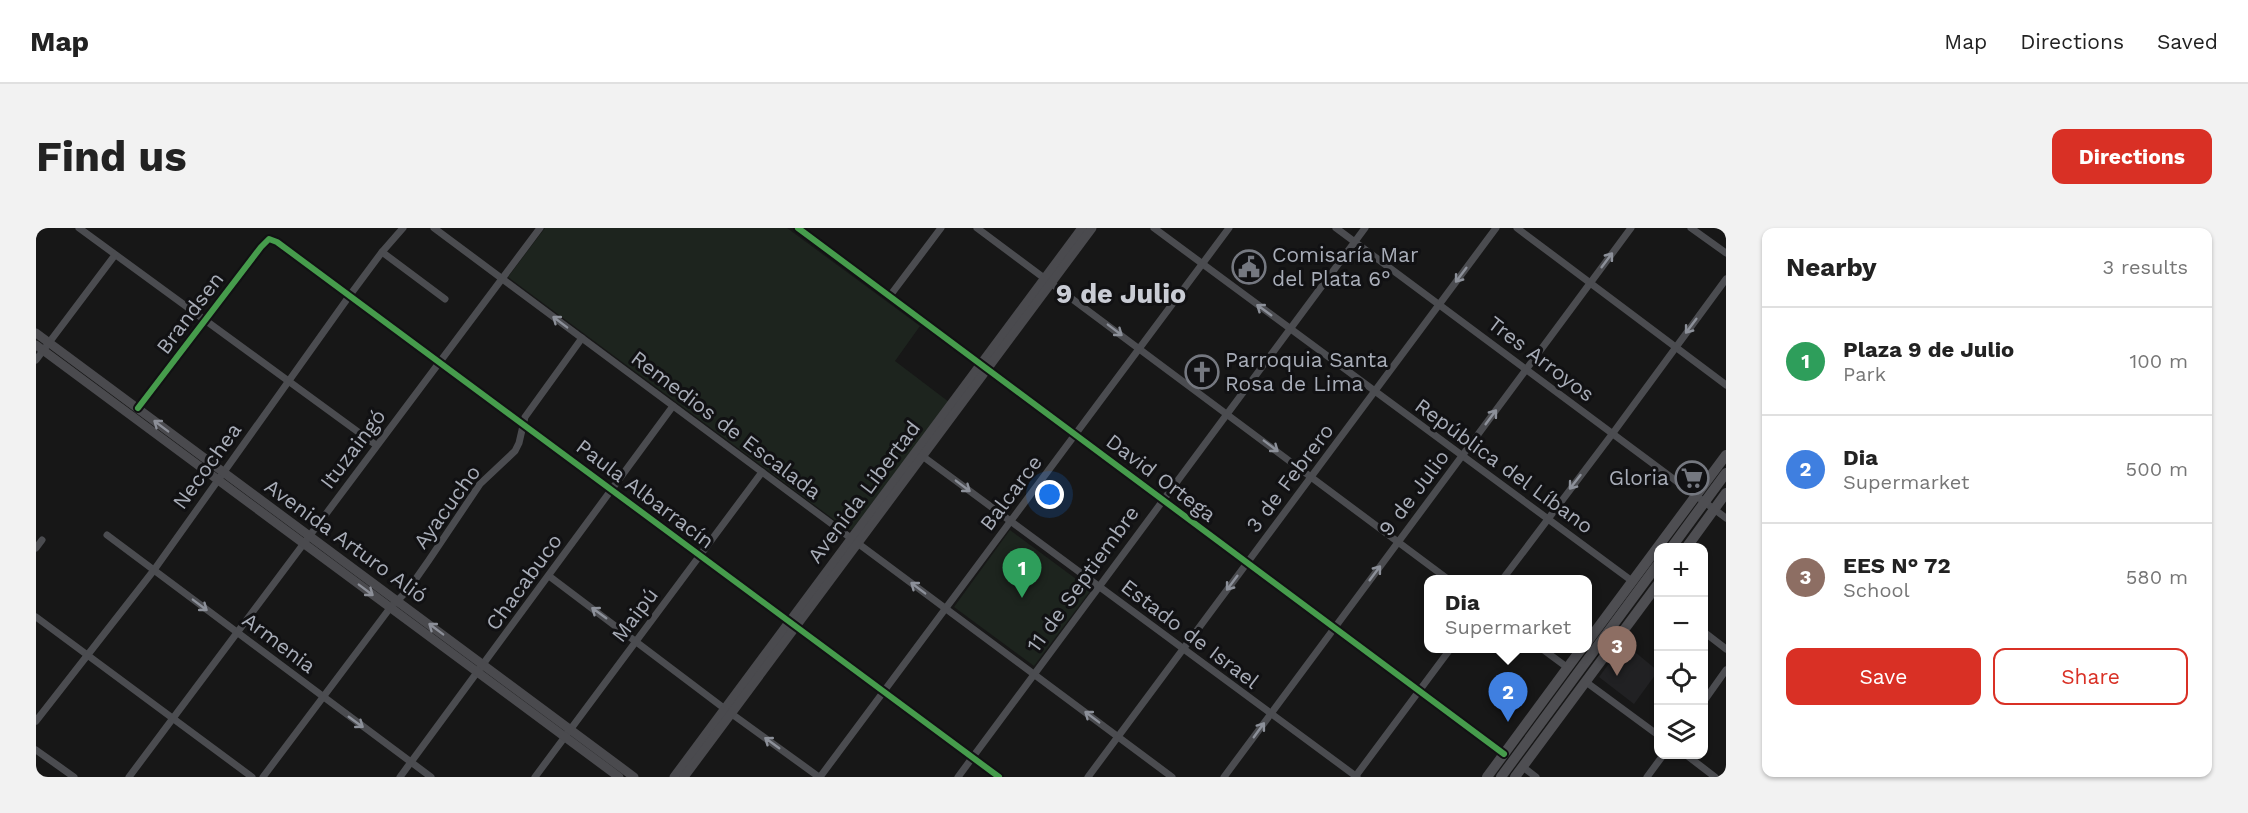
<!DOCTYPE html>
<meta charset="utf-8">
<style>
:root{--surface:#fff;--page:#f2f2f2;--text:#222;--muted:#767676;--line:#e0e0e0;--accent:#d93025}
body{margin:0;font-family:"Work Sans",sans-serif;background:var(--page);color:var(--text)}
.controls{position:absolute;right:18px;bottom:18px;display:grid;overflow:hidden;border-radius:12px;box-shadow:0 2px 4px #0004}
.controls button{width:54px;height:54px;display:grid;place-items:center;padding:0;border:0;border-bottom:2px solid var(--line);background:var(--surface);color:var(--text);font:30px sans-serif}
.you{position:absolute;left:1014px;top:267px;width:21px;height:21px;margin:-15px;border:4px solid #fff;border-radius:50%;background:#1a73e8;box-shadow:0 0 0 9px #1a73e833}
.badge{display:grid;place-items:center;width:39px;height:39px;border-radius:50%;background:var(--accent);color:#fff;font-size:20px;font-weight:700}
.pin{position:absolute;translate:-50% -50px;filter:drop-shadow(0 2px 3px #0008)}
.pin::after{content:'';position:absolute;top:32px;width:21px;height:18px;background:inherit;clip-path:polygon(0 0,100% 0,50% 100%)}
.popup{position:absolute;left:1388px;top:347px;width:168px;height:78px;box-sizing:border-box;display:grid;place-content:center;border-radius:12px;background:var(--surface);filter:drop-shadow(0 2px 4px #0005);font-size:20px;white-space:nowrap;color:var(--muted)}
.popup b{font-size:22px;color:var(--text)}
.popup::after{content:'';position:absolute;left:50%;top:100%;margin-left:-12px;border:12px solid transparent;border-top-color:var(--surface)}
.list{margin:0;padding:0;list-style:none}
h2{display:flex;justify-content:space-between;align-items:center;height:78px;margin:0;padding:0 24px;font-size:26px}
h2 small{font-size:20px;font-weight:400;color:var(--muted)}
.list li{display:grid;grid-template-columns:39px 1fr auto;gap:18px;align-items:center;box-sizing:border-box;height:108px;padding:0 24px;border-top:2px solid var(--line)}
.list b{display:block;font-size:22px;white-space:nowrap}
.list p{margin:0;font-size:20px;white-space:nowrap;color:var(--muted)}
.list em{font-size:20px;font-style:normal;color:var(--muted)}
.actions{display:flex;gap:12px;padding:18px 24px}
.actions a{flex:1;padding:14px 0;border:2px solid var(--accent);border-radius:12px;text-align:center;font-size:21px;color:var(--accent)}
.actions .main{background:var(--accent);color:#fff}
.icon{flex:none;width:33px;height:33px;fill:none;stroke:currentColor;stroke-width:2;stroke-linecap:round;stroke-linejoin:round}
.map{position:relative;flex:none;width:1690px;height:549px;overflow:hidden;border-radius:12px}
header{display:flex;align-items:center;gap:36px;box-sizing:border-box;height:84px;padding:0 30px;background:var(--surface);border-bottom:2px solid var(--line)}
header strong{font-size:28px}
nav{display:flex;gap:33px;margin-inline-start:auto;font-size:21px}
.intro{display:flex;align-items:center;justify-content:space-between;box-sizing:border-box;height:144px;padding:0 36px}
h1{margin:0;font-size:42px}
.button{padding:15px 27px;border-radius:12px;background:var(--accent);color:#fff;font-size:21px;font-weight:700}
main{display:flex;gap:36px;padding:0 36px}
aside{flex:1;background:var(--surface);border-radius:12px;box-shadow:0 2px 4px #0004}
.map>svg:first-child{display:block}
.built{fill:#212123}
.green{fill:#1d241e}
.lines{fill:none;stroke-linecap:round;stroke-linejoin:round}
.minor{stroke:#4b4c50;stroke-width:7}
.secondary{stroke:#4a4a4e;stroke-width:9}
.trunk{stroke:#4e4e52;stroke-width:10}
.cycleway-casing{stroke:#111113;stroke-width:10}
.cycleway{stroke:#469c4c;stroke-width:6}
.oneway{stroke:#8c9099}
.oneway2{stroke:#8c8f98}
.labels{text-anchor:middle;stroke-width:6;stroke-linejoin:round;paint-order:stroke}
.poi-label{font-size:21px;fill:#a8adb8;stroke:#111113;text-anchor:start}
.street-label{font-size:21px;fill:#a8adb8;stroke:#111113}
.district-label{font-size:27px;font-weight:bold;fill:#c9ccd4;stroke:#111113}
</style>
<header>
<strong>Map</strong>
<nav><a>Map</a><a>Directions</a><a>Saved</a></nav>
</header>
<div class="intro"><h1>Find us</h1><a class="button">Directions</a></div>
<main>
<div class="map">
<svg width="1690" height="549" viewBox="0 0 1690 549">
<rect width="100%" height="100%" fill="#171717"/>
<path class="built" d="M1588,415l34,28 -24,33 -35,-27z"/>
<g class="green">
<path d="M509,0h242l133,98 -25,35 54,41 -97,128h-4l-340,-253z"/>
<path d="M974,302l81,60 -57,76 -80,-59z"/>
</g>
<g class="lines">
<g class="minor">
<path d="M43,0l297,217"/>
<path d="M398,0l738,549"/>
<path d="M762,0l706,526"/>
<path d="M941,0l472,352"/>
<path d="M1118,0l478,353"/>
<path d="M1300,0l390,290"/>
<path d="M1481,0l209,157"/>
<path d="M1655,0l35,25"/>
<path d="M346,24l63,47"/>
<path d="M853,69l52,-69"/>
<path d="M0,132l79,-105"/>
<path d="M102,180l123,-161 8,-8 8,3 722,535"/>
<path d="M885,227l436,322"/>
<path d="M71,307l324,242"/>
<path d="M0,320l6,-8"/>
<path d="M513,348l176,133 94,68"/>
<path d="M1466,352l111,-147 113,-154"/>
<path d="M0,389l216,160"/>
<path d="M1668,404l22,17"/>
<path d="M1505,420l27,20"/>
<path d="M1550,454l72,53"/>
<path d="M1668,473l22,-31"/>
<path d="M0,493l118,-151 196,-275 32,-43 21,-24"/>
<path d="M0,522l38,27"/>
<path d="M1649,526l30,23"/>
<path d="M1487,539l13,10"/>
<path d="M93,549l411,-549"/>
<path d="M227,549l127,-169 18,-18 21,-30 51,-76 35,-33 4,-8 6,-26 57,-79"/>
<path d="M364,549l273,-371"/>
<path d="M499,549l227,-305"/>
<path d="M784,549l409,-549"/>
<path d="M922,549l407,-549"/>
<path d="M1052,549l408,-549"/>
<path d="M1188,549l407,-549"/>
<path d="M1319,549l96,-129"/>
<path d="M1611,549l17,-23"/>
</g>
<g class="secondary">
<path d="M0,105l598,444"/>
<path d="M0,117l583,432"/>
<path d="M638,549l408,-549"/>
<path d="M648,549l408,-549"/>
</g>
<g class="trunk">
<path d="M1635,320l55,-75"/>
<path d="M1650,320l40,-55"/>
<path d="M1552,413l138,-186"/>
<path d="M1451,549l95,-129"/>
<path d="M1465,549l157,-213"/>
<path d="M1479,549l143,-193"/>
</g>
<g class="cycleway-casing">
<g id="cycleway">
<path d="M762,0l706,526"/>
<path d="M102,180l123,-161 8,-8 8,3 722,535"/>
</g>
</g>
<use href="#cycleway" class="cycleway"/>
</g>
<defs><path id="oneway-shaft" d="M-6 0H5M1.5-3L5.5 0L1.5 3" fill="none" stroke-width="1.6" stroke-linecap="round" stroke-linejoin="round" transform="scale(1.5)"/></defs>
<g class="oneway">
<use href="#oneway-shaft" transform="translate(1571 32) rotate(-53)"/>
<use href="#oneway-shaft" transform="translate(1425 47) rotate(127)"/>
<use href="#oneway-shaft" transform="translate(1228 82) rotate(-144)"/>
<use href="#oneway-shaft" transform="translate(524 94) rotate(-143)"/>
<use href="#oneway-shaft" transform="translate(1655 98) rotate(127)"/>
<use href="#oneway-shaft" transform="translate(1079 102) rotate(37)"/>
<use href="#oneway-shaft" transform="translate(1455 189) rotate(-53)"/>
<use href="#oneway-shaft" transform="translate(1235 218) rotate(37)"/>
<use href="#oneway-shaft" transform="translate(1539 254) rotate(128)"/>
<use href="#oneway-shaft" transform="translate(927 258) rotate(37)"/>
<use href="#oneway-shaft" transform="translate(1339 345) rotate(-53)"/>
<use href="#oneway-shaft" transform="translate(1196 355) rotate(127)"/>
<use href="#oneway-shaft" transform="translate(882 360) rotate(-143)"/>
<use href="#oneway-shaft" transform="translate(164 377) rotate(37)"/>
<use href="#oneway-shaft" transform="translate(563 385) rotate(-144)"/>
<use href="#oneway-shaft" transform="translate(1056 489) rotate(-143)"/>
<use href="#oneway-shaft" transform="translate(320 494) rotate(36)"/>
<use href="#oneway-shaft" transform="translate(1223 502) rotate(-54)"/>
<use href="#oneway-shaft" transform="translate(736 515) rotate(-144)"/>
</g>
<g class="oneway2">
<use href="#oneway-shaft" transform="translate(125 198) rotate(-143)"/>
<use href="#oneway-shaft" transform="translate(330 362) rotate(37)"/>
<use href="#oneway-shaft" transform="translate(400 401) rotate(-143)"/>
</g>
<defs>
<g id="civic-ring" transform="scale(1.725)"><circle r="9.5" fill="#111113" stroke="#757880" stroke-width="1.5"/><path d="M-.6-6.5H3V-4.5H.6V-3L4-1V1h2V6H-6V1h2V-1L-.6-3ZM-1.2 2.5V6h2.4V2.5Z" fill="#757880"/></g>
<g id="church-ring" transform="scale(1.725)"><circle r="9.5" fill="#111113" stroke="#757880" stroke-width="1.5"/><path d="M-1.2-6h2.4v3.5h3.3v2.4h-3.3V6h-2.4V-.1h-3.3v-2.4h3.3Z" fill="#757880"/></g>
<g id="supermarket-ring" transform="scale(1.725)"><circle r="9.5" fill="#111113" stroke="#757880" stroke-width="1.5"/><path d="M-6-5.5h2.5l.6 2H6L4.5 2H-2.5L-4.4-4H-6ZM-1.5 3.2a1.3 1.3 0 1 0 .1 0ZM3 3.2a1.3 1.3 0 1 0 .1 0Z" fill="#757880"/></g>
</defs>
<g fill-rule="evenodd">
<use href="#civic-ring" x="1213" y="39"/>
<use href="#church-ring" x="1166" y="144"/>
<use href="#supermarket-ring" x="1656" y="250"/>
</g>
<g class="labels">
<g class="poi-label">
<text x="1236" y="34">Comisaría Mar<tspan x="1236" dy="24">del Plata 6°</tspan></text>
<text x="1189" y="139">Parroquia Santa<tspan x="1189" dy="24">Rosa de Lima</tspan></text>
<text x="1633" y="257" text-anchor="end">Gloria</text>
</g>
<g class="street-label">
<text transform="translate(154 85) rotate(-53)" y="7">Brandsen</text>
<text transform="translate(1505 131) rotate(37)" y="7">Tres Arroyos</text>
<text transform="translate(690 197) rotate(37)" y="7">Remedios de Escalada</text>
<text transform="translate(317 221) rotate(-53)" y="7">Ituzaingó</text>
<text transform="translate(171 238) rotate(-54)" y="7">Necochea</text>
<text transform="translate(1468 238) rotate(36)" y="7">República del Líbano</text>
<text transform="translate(1125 250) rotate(37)" y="7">David Ortega</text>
<text transform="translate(1254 250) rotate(-53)" y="7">3 de Febrero</text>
<text transform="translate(828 264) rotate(-53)" y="7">Avenida Libertad</text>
<text transform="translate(975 265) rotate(-53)" y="7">Balcarce</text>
<text transform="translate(1378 265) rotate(-53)" y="7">9 de Julio</text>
<text transform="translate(609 266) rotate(37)" y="7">Paula Albarracín</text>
<text transform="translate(411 279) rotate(-54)" y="7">Ayacucho</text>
<text transform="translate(310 313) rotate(36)" y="7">Avenida Arturo Alió</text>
<text transform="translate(1047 351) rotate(-54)" y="7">11 de Septiembre</text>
<text transform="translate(488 354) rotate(-54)" y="7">Chacabuco</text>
<text transform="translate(599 387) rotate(-53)" y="7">Maipú</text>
<text transform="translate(1154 406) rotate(37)" y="7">Estado de Israel</text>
<text transform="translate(243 415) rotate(37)" y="7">Armenia</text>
</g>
<g class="district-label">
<text x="1085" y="75">9 de Julio</text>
</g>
</g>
</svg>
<div class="controls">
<button>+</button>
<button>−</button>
<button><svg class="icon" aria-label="locate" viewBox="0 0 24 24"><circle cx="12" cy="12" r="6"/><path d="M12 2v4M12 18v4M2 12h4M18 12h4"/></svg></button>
<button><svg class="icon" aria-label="layers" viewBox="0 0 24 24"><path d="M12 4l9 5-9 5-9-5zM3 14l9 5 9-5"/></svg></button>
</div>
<div class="you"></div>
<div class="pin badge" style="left:986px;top:370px;background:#2e9e5b">1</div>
<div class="pin badge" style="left:1472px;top:494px;background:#3f7fe0">2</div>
<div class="popup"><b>Dia</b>Supermarket</div>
<div class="pin badge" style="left:1581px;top:448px;background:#8d6e63">3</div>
</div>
<aside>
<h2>Nearby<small>3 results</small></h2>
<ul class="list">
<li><span class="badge" style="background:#2e9e5b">1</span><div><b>Plaza 9 de Julio</b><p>Park</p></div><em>100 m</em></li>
<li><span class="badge" style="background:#3f7fe0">2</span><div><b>Dia</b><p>Supermarket</p></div><em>500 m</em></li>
<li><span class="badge" style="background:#8d6e63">3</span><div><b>EES N° 72</b><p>School</p></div><em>580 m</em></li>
</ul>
<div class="actions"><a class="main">Save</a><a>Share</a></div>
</aside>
</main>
